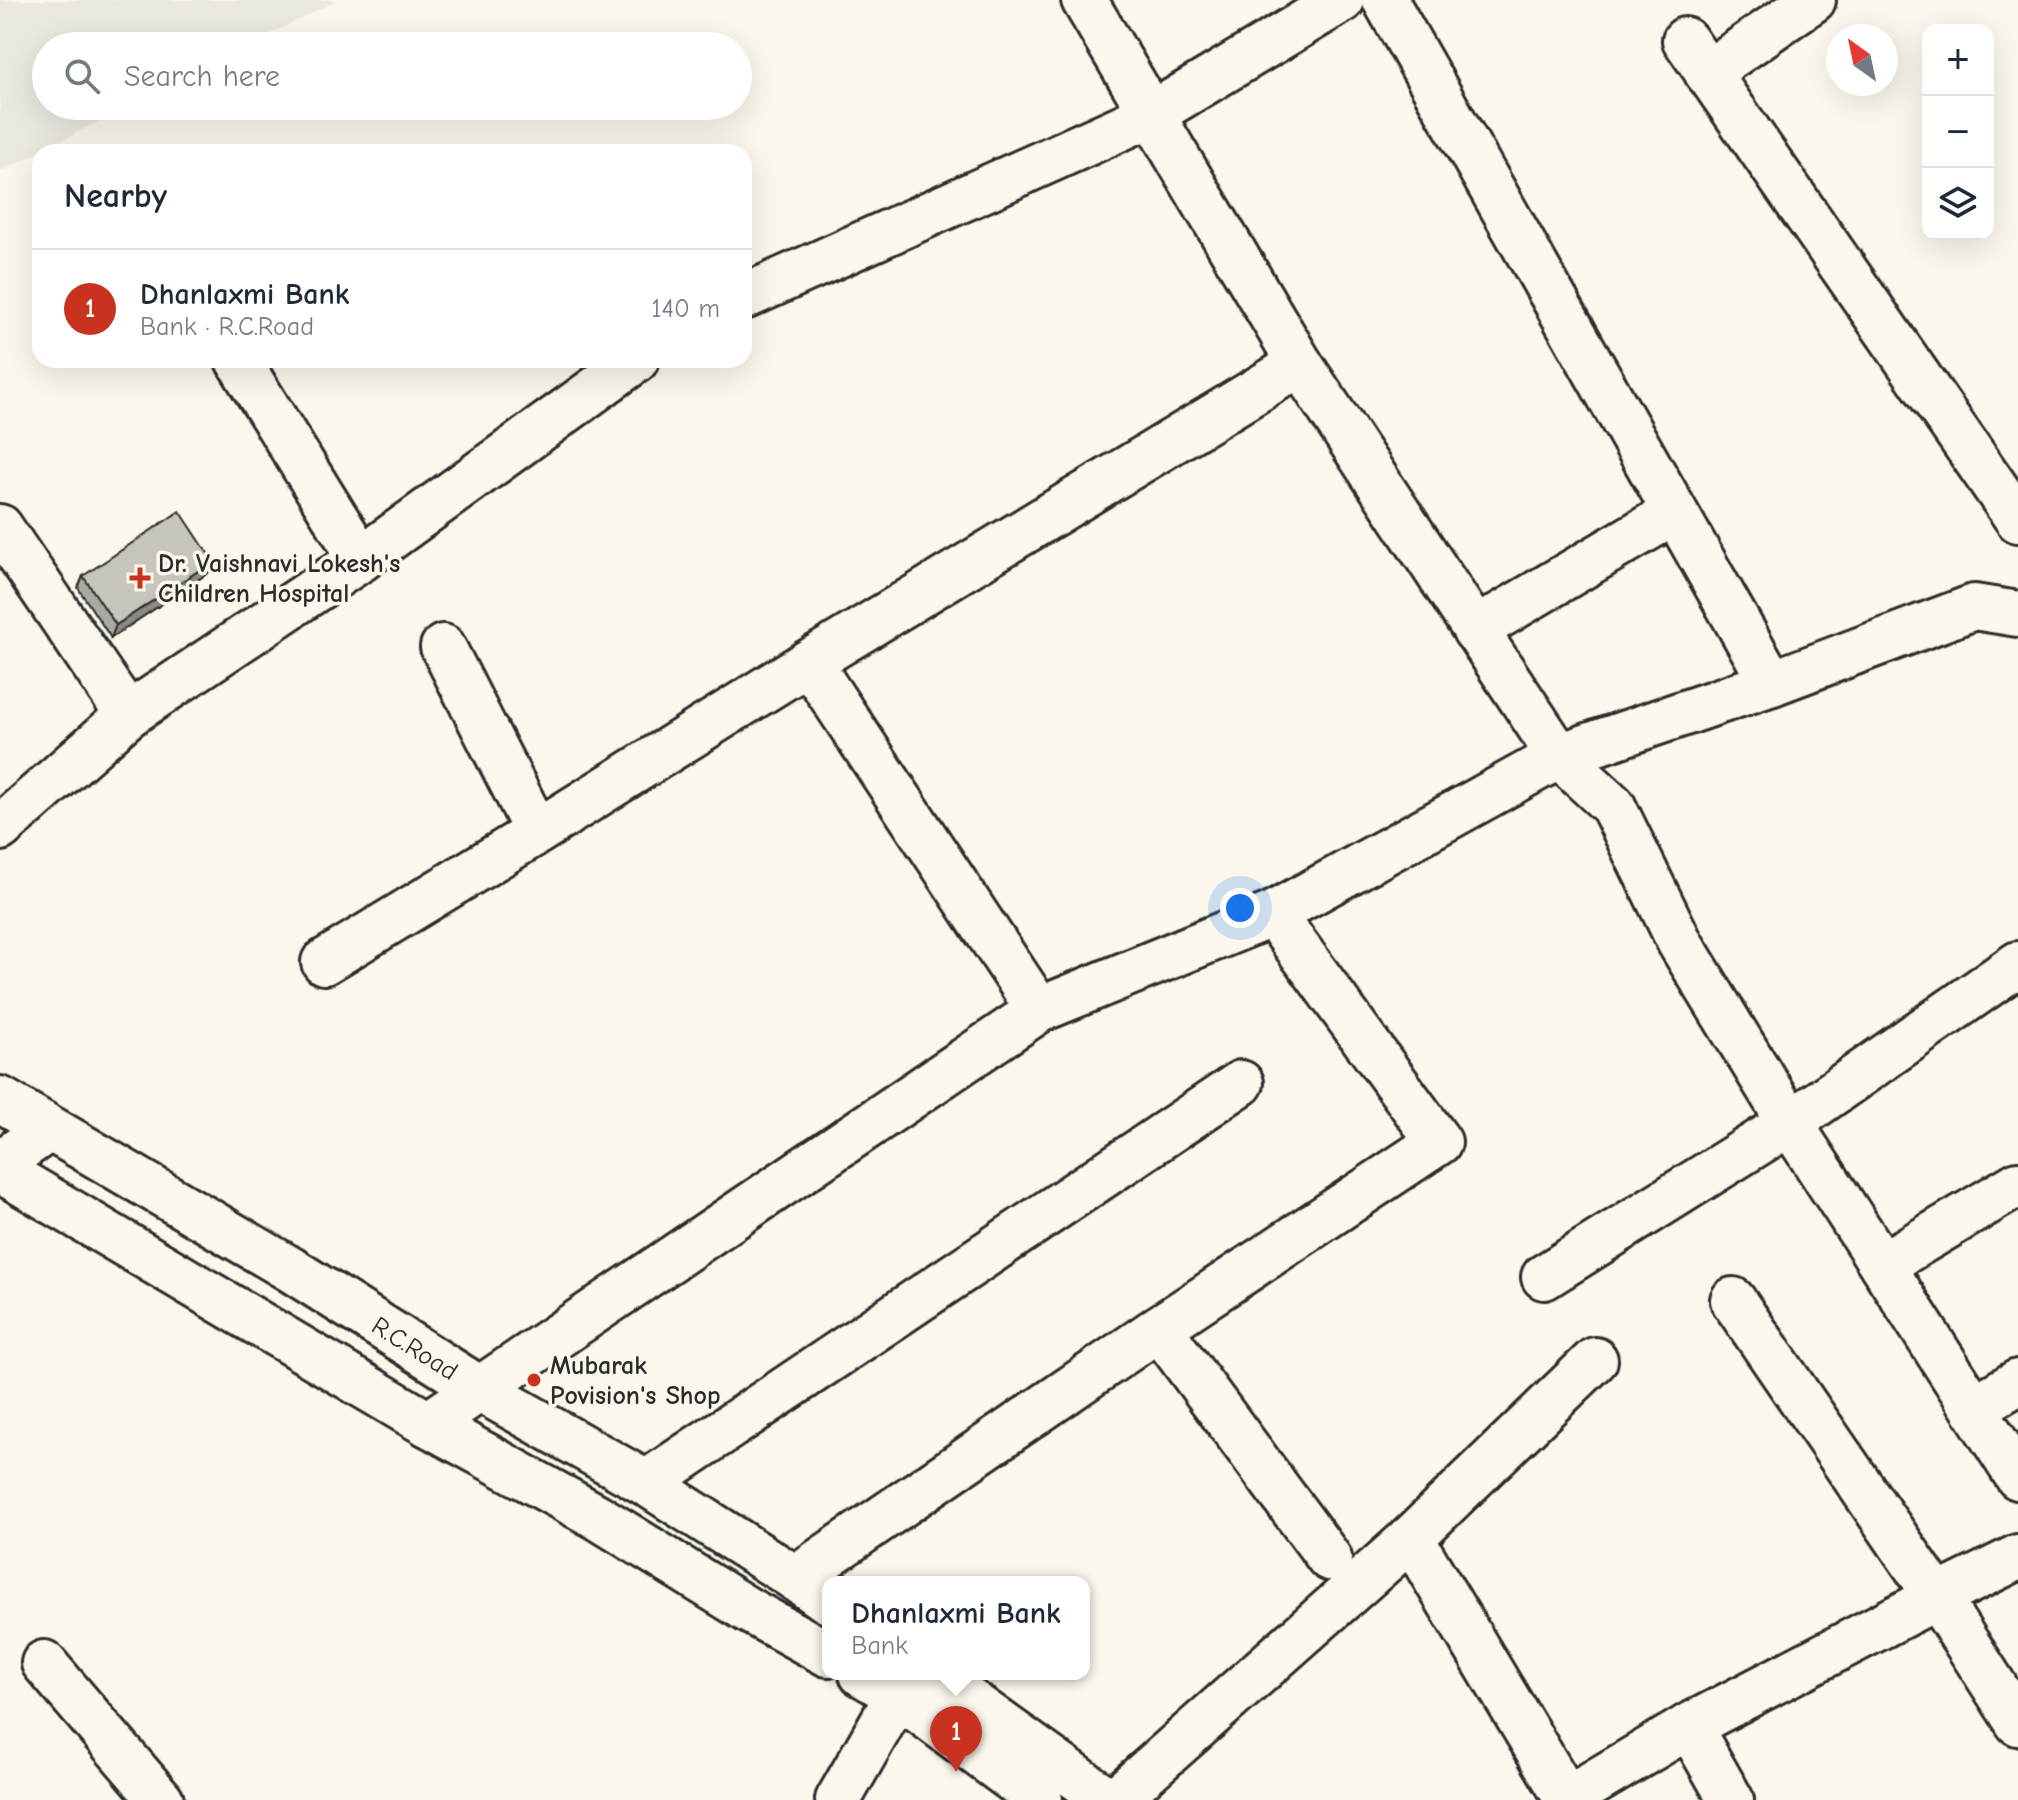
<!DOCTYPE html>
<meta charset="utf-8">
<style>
:root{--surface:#fff;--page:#f6f6f7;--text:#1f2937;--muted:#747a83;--line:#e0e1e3;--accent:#c8321e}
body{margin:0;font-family:"Comic Neue",sans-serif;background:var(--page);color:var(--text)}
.controls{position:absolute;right:24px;top:24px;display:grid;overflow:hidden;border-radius:16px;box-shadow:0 8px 32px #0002}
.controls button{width:72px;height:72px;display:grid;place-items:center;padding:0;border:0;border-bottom:2px solid var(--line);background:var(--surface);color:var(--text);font:40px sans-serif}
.compass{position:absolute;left:1826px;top:24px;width:72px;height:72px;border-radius:50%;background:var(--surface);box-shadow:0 8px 32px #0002;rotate:327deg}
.you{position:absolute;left:1240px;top:908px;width:28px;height:28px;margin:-20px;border:6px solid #fff;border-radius:50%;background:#1a73e8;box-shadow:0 0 0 12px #1a73e833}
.badge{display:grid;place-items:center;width:52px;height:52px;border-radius:50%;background:var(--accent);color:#fff;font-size:26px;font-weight:700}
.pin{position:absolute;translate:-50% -66px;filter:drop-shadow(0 2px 4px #0008)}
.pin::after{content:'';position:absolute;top:42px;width:28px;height:24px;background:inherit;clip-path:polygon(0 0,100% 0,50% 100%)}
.popup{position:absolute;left:822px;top:1576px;width:268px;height:104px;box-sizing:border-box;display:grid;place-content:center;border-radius:16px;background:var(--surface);filter:drop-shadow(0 2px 6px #0005);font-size:26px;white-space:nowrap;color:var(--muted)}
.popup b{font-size:30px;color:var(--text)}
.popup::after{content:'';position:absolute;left:50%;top:100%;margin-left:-16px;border:16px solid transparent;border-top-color:var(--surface)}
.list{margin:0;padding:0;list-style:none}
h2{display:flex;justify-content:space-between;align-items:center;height:104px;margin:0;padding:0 32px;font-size:34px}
h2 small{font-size:26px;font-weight:400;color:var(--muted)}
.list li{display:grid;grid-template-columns:52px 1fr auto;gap:24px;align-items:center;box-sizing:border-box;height:120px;padding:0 32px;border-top:2px solid var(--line)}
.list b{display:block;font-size:30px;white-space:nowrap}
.list p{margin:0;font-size:26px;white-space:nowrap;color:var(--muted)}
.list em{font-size:26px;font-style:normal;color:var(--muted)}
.icon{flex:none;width:44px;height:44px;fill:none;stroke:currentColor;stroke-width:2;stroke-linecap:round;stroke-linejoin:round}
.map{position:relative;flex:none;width:2018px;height:1800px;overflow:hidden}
.search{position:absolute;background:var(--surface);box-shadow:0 8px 32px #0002;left:32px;top:32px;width:720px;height:88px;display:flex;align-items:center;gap:20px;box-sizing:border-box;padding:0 28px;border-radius:44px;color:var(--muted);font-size:30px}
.panel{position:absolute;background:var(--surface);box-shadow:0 8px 32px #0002;left:32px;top:144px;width:720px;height:224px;border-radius:24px}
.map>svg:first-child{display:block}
.built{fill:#ebe8de}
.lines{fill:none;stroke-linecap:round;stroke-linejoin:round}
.minor-casing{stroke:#2b2b2b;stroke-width:50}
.major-casing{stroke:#2b2b2b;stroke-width:50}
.minor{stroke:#fbf7ec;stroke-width:44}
.major{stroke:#fbf7ec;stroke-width:44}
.wall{fill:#aba9a2;stroke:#2b2b2b;stroke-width:2}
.shaded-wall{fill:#8b8984;stroke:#2b2b2b;stroke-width:2}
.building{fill:#c7c4bc;stroke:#2b2b2b;stroke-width:2}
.poi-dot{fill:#c8321e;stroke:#fbf7ec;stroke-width:3}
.labels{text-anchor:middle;stroke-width:7;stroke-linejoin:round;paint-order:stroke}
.poi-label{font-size:26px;font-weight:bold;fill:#2b2b2b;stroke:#fbf7ec;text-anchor:start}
.street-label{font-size:26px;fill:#2b2b2b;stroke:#fbf7ec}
</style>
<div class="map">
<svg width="2018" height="1800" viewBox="0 0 2018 1800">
<rect width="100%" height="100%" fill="#fbf7ec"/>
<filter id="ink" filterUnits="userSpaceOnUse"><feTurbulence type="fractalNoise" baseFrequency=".0125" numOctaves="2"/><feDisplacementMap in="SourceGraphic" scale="16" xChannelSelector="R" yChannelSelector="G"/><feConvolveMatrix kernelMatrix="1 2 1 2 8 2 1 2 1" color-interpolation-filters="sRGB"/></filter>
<g filter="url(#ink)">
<path class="built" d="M0,0h337l-90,46h-201v60h83l-129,66z"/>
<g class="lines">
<g class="minor-casing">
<g id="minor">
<path d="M1084,0l216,364 259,392 54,50 67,137 110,180 92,142"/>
<path d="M1385,0l387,683"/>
<path d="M1685,40l333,480"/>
<path d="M1707,73l106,-73"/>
<path d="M744,297l408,-183 190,-114"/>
<path d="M238,360l123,199"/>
<path d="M0,527l128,188"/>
<path d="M1475,630l200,-118"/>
<path d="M443,647l94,185 272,-170 491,-298"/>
<path d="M809,662l230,348 234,-96 286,-158 213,-73 202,-76 44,7"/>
<path d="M0,828l128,-113 233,-156 275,-199"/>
<path d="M324,962l213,-130"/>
<path d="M0,1163l49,-34"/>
<path d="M2018,1184l-136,81 136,212"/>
<path d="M1544,1277l246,-154 228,-159"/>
<path d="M1733,1300l204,297 81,126"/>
<path d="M1159,1328l170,230"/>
<path d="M1974,1408l44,-26"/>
<path d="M428,1424l611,-414"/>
<path d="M646,1483l595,-400"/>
<path d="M1411,1538l156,261"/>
<path d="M795,1578l364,-250 280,-186 -166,-228"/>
<path d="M44,1663l117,137"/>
<path d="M1689,1726l42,74"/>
<path d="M838,1800l60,-105"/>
<path d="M1115,1800l296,-262 184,-178"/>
<path d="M1565,1800l124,-74 248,-129 81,-40"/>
</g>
</g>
<g class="major-casing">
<g id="major">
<path d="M0,1099l290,170 190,120 166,94 149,95 33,23"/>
<path d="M0,1170l428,254 168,92 152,94 80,44"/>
<path d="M862,1674l36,21 142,105"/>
<path d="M932,1674l176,126"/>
</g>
</g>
<use href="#minor" class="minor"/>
<use href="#major" class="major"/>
</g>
<path class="wall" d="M208,573l-97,65 -33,-50 5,-12z"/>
<path class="shaded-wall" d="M213,561l-5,12 -97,65 5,-13z"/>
<path class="building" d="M180,511l33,50 -97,64 -33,-49z"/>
</g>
<g class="poi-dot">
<path d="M136 566h8v8h8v8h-8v8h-8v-8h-8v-8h8z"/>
<circle cx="534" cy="1380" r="8"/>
</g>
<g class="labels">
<g class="poi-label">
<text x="158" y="572">Dr. Vaishnavi Lokesh's<tspan x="158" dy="30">Children Hospital</tspan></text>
<text x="550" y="1374">Mubarak<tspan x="550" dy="30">Povision's Shop</tspan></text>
</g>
<g class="street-label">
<text transform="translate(415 1348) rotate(32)" y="9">R.C.Road</text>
</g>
</g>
</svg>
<div class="controls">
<button>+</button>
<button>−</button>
<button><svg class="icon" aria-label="layers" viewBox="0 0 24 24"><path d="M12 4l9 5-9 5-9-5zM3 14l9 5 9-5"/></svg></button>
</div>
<svg class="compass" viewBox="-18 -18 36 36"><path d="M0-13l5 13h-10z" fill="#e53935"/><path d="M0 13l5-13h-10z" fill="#747a83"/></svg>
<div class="you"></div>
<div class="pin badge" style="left:956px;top:1772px">1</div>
<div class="popup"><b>Dhanlaxmi Bank</b>Bank</div>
<div class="search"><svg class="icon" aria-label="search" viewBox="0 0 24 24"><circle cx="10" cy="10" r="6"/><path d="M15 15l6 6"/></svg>Search here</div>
<section class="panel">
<h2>Nearby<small></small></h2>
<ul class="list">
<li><span class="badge">1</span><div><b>Dhanlaxmi Bank</b><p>Bank · R.C.Road</p></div><em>140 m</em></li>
</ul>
</section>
</div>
